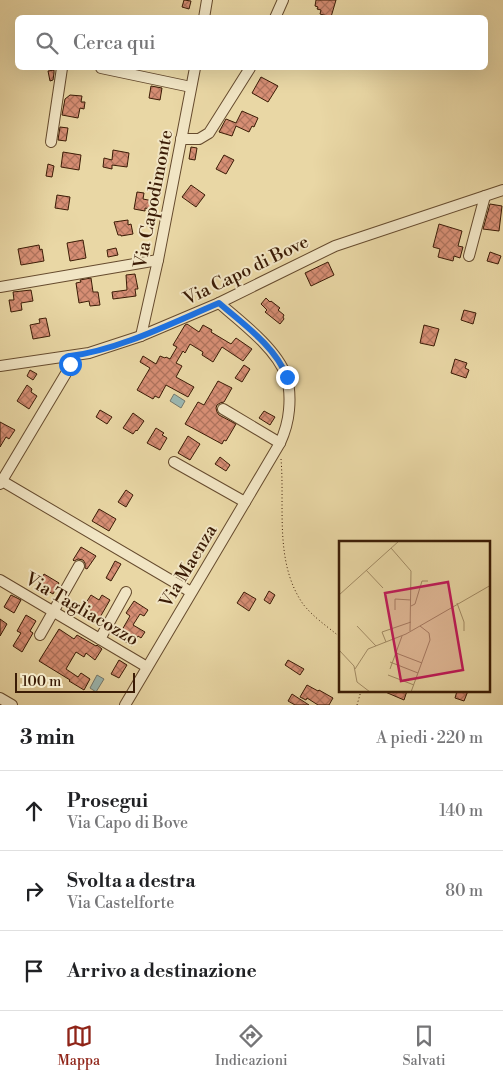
<!DOCTYPE html>
<html lang="it">
<meta charset="utf-8">
<style>
:root{--surface:#fff;--page:#f6f6f6;--text:#202124;--muted:#757577;--line:#e0e0e0;--accent:#8f2418}
body{margin:0;font-family:"Libre Bodoni",serif;background:var(--page);color:var(--text)}
.scale{position:absolute;left:15px;bottom:12px;width:120px;box-sizing:border-box;padding-left:5px;border:2px solid #3b1c06;border-top:0;font-size:14px;line-height:18px;white-space:nowrap;color:#3b1c06;-webkit-text-stroke:4px #f1e5c4;paint-order:stroke}
.stop{position:absolute;width:15px;height:15px;margin:-11px;border:4px solid #1a73e8;border-radius:50%;background:#fff}
.stop.end{background:#1a73e8;border-color:#fff;box-shadow:0 1px 5px #0008}
.list{margin:0;padding:0;list-style:none}
h2{display:flex;justify-content:space-between;align-items:center;height:65px;margin:0;padding:0 20px;font-size:21px}
h2 small{font-size:16px;font-weight:400;color:var(--muted)}
.list li{display:grid;grid-template-columns:32px 1fr auto;gap:15px;align-items:center;box-sizing:border-box;height:80px;padding:0 20px;border-top:1px solid var(--line)}
.list b{display:block;font-size:19px;white-space:nowrap}
.list p{margin:0;font-size:16px;white-space:nowrap;color:var(--muted)}
.list em{font-size:16px;font-style:normal;color:var(--muted)}
.icon{flex:none;width:28px;height:28px;fill:none;stroke:currentColor;stroke-width:2;stroke-linecap:round;stroke-linejoin:round}
.map{position:relative;flex:none;width:503px;height:705px;overflow:hidden}
.search{position:absolute;background:var(--surface);box-shadow:0 5px 20px #0002;left:15px;right:15px;top:15px;height:55px;display:flex;align-items:center;gap:12px;box-sizing:border-box;padding:0 18px;border-radius:8px;color:var(--muted);font-size:19px}
.sheet{height:305px;background:var(--surface)}
nav{display:flex;justify-content:space-around;align-items:center;box-sizing:border-box;height:70px;border-top:1px solid var(--line);background:var(--surface);font-size:14px;color:var(--muted)}
nav a{display:grid;justify-items:center;gap:2px}
nav .on{color:var(--accent)}
.map>svg:first-child{display:block}
.water{fill:url(#water-ripples);stroke:#75796d}
.building{fill:url(#building-cross-hatch);stroke:#3b1c06}
.lines{fill:none;stroke-linecap:round;stroke-linejoin:round}
.minor-casing{stroke:#664b2e;stroke-width:12}
.path{stroke:#3b1c06;stroke-width:1;stroke-dasharray:1 2.5;stroke-linecap:butt}
.minor{stroke:#f1e5c4;stroke-width:10}
.route{stroke:#1a73e8;stroke-width:6}
.labels{text-anchor:middle;stroke-width:4;stroke-linejoin:round;paint-order:stroke}
.street-label{font-size:18px;fill:#3b1c06;stroke:#f1e5c4}
.inset-road{fill:none;stroke:#a38c65;stroke-width:1}
.view{fill:#c2185b;fill-opacity:0.15;stroke:#c2185b;stroke-width:2.5}
.inset-edge{fill:none;stroke:#3b1c06;stroke-width:2.5}
</style>
<div class="map">
<svg width="503" height="705" viewBox="0 0 503 705">
<defs>
<pattern id="water-ripples" width="26" height="14" patternUnits="userSpaceOnUse" patternTransform="scale(1.25)"><rect width="26" height="14" fill="#9bb7b1"/><path d="M2 4q2-2 4 0t4 0M15 11q2-2 4 0t4 0" fill="none" stroke="#80948e"/></pattern>
<pattern id="building-cross-hatch" width="8" height="8" patternUnits="userSpaceOnUse" patternTransform="scale(1.25)"><rect width="8" height="8" fill="#d68e74"/><path d="M0 0l8 8M0 8l8-8" fill="none" stroke="#af735d"/></pattern>
</defs>
<rect width="100%" height="100%" fill="#e9d7a5"/>
<filter id="stains"><feTurbulence type="fractalNoise" baseFrequency=".004" numOctaves="4"/><feColorMatrix values="0 0 0 0 .2 0 0 0 0 .09 0 0 0 0 .02 0 0 0 .5 -.17"/></filter>
<radialGradient id="worn" r=".72"><stop offset=".6" stop-color="#630" stop-opacity="0"/><stop offset="1" stop-color="#630" stop-opacity=".3"/></radialGradient>
<g class="water">
<path d="M174,394l11,7 -4,7 -11,-7z"/>
<path d="M97,675l7,4 -8,13 -6,-4z"/>
</g>
<g class="building">
<path d="M184,0l7,1 -2,8 -7,-2z"/>
<path d="M316,0h20l-5,17 -11,-3 1,-4 -4,-1 1,-2 -3,-1z"/>
<path d="M54,70v3l-1,7 -3,1 -2,-10z"/>
<path d="M261,77l17,9 -10,16 -16,-9z"/>
<path d="M151,86l11,2 -2,12 -11,-2z"/>
<path d="M70,95l12,1 -1,6h4l-1,7 -4,-1 -2,10 -16,-3 3,-16z"/>
<path d="M242,111l16,7 -4,9 -2,-1 -3,6 -13,-6 -4,10 -13,-4 7,-13 10,4z"/>
<path d="M60,127l8,1 -2,13 -8,-1z"/>
<path d="M191,147l6,1 -2,12 -6,-1z"/>
<path d="M113,150l16,3 -2,14 -15,-2v4l-9,-2 1,-9 8,2z"/>
<path d="M63,152l18,3 -2,15 -18,-3z"/>
<path d="M224,155l10,5 -8,14 -10,-5z"/>
<path d="M48,164l6,2 -2,11 -6,-1z"/>
<path d="M191,185l14,10 -9,12 -14,-10z"/>
<path d="M137,192l7,1 -1,6 10,2 -2,8 -6,-1v3l-11,-2z"/>
<path d="M57,195l13,2 -2,13 -13,-2z"/>
<path d="M490,204l12,2 -3,25 -16,-2z"/>
<path d="M128,220v5l3,-1 2,10 -12,2v-1h-3l-4,-13z"/>
<path d="M439,224l23,7 -4,15 5,1 -3,11 -6,-2 -1,5 -15,-4 2,-8 -7,-2z"/>
<path d="M83,240l3,18 -16,3 -3,-18z"/>
<path d="M39,245l1,5 2,-1 2,12 -23,4 -3,-16z"/>
<path d="M116,248l2,7 -10,2 -1,-7z"/>
<path d="M490,252l11,4 -3,8 -11,-3z"/>
<path d="M328,262l6,13 -23,11 -6,-13z"/>
<path d="M135,274l3,15h-3l1,7 -23,3 -1,-7 15,-2 -1,-15z"/>
<path d="M91,278l2,14h5l2,13 -10,1 -1,-5 -10,2 -3,-20 5,-1 -1,-2z"/>
<path d="M31,290l2,11 -12,2 1,7 -11,2 -2,-12h5l-1,-8z"/>
<path d="M266,298l4,4 1,-1 9,7 -2,2 6,5 -1,2 1,2 -4,5 -15,-12 2,-2 -6,-6z"/>
<path d="M464,310l12,3 -3,11 -12,-4z"/>
<path d="M46,318l4,18 -17,3 -3,-14 10,-2 -1,-4z"/>
<path d="M187,324l12,8 4,-7 9,5 -1,2 20,12 5,-6 16,11 -9,12 -21,-14 -9,15 -11,-7 1,-3 -13,-8 -5,9 -2,-2 -7,12 6,3 -6,11 18,10 -6,10 -22,-12 -7,13 -4,-2 -2,3 -16,-9 13,-22 -10,-6 3,-6 13,8 4,-8 5,2 1,-1 4,2 7,-12 -4,-2 12,-20z"/>
<path d="M424,325l15,4 -5,17 -14,-3z"/>
<path d="M455,359l12,4 -2,5 4,2 -3,8 -15,-5z"/>
<path d="M244,365l6,4 -8,13 -7,-4z"/>
<path d="M30,370l7,4 -4,6 -6,-4z"/>
<path d="M218,381l14,7 -8,14 -4,1 -3,2 -1,3 1,4 2,3 17,9 -10,17 -2,-1 -2,4 -37,-20 13,-22 6,3z"/>
<path d="M27,385l5,4 -1,3 6,4 -8,13 -12,-8z"/>
<path d="M100,410l12,7 -5,7 -11,-7z"/>
<path d="M264,411l11,6 -5,8 -11,-7z"/>
<path d="M133,413l11,8 -7,10 -1,-1 -3,4 -10,-6z"/>
<path d="M0,422l15,8 -6,9 -3,-2 -6,10z"/>
<path d="M156,428l8,5 -2,2 5,3 -7,12 -13,-7z"/>
<path d="M188,436l12,8 -10,16 -12,-7z"/>
<path d="M220,457l10,8 -4,6 -11,-7z"/>
<path d="M126,490l7,5 -7,12 -8,-5z"/>
<path d="M99,509l17,10 -7,12 -17,-10z"/>
<path d="M81,547l15,9 -9,13 -2,-1v-5l-2,-3 -5,-1 -4,2 -1,-1z"/>
<path d="M115,561l6,3 -10,17 -5,-3z"/>
<path d="M44,574l15,9 -6,11 -15,-9z"/>
<path d="M269,591l6,4 -5,9 -6,-4z"/>
<path d="M244,592l12,7 -7,12 -12,-8z"/>
<path d="M11,595l10,5 -7,13 -10,-6z"/>
<path d="M91,595l8,5 3,-5 8,5 -11,19 -17,-10z"/>
<path d="M134,601l14,9 -4,6 -4,-2 -7,11 12,7 -4,6 -3,-2 -6,10 -14,-9 12,-21 -4,-3z"/>
<path d="M26,615l10,6 -6,10 3,2 -11,19 -9,-6 8,-13 -4,-2z"/>
<path d="M0,619l7,5 -7,12z"/>
<path d="M59,629l15,10 3,-4 19,11 1,-1 5,4 -7,11 -9,-7 -2,4 -8,-5 -10,17 12,8 3,-4 9,6 -6,11 -15,-9 1,-1 -31,-19z"/>
<path d="M119,660l8,5 -8,13 -8,-4z"/>
<path d="M288,660l16,9 -4,6 -15,-10z"/>
<path d="M307,685l11,6 1,-1 14,8 -4,7h-11l-11,-7 -1,2 -6,-3z"/>
<path d="M383,691h24l-3,9z"/>
<path d="M457,691h11l-4,10 -9,-3z"/>
<path d="M292,694l17,11h-14l-7,-4z"/>
</g>
<g class="lines">
<g class="minor-casing">
<g id="minor">
<path d="M204,18l3,-18"/>
<path d="M275,18l8,-18"/>
<path d="M101,68l90,19"/>
<path d="M181,139h18l10,-6 41,-65"/>
<path d="M51,142l11,-74"/>
<path d="M469,256l16,-60"/>
<path d="M0,287l158,-27"/>
<path d="M141,336l17,-76 37,-192"/>
<path d="M0,366l89,-13 52,-17 78,-33 116,-57 168,-56"/>
<path d="M223,409l57,34"/>
<path d="M174,462l71,40"/>
<path d="M2,481l189,111"/>
<path d="M0,484l68,-114 2,-6v-8"/>
<path d="M0,580l147,87"/>
<path d="M40,635l39,-69"/>
<path d="M100,639l26,-47"/>
<path d="M0,698l12,7"/>
<path d="M125,705l155,-262c5,-11 8,-21 9,-33 1,-11 1,-23 -3,-34 -9,-27 -46,-55 -67,-73"/>
</g>
</g>
<g class="path">
<path d="M281,459c4,48 -7,103 22,145 10,13 25,23 37,33"/>
<path d="M357,705l4,-14"/>
</g>
<use href="#minor" class="minor"/>
</g>
<g class="lines">
<path class="route" d="M70,364v-8c49,-6 104,-34 149,-53 24,21 56,43 68,74"/>
</g>
<g class="labels">
<g class="street-label">
<text transform="translate(153 199) rotate(-79)" y="6">Via Capodimonte</text>
<text transform="translate(246 270) rotate(-26)" y="6">Via Capo di Bove</text>
<text transform="translate(188 566) rotate(-59)" y="6">Via Maenza</text>
<text transform="translate(82 609) rotate(30)" y="6">Via Tagliacozzo</text>
</g>
</g>
<g transform="translate(339 541)">
<rect width="151" height="151" fill="#e9d7a5"/>
<path class="inset-road" d="M52,7l20,23 -1,60M27,29l17,18M0,54l60,-54M118,62l7,19v9M72,65l4,-2 7,-23h6M56,69v-11l16,1M18,85l19,20M47,101l-4,-10 29,-10M0,109l15,16 3,16 13,10M57,112l26,10M51,121l28,11M16,128l13,-20 38,-15 85,-49M51,128l12,-33M49,134l26,10M72,151l19,-52 -1,-7 -9,-7"/>
<path class="view" d="M109,41l15,88 -62,11 -16,-88z"/>
<rect width="151" height="151" class="inset-edge"/>
</g>
<rect width="100%" height="100%" filter="url(#stains)"/>
<rect width="100%" height="100%" fill="url(#worn)"/>
</svg>
<div class="scale">100 m</div>
<div class="stop" style="left:70px;top:364px"></div>
<div class="stop end" style="left:287px;top:377px"></div>
<div class="search"><svg class="icon" aria-label="search" viewBox="0 0 24 24"><circle cx="10" cy="10" r="6"/><path d="M15 15l6 6"/></svg>Cerca qui</div>
</div>
<section class="sheet">
<h2>3 min<small>A piedi · 220 m</small></h2>
<ul class="list">
<li><svg class="icon" aria-label="ahead" viewBox="0 0 24 24"><path d="M12 20V5M6 11l6-6 6 6"/></svg><div><b>Prosegui</b><p>Via Capo di Bove</p></div><em>140 m</em></li>
<li><svg class="icon" aria-label="right" viewBox="0 0 24 24"><path d="M7 20v-9h11M14 6l5 5-5 5"/></svg><div><b>Svolta a destra</b><p>Via Castelforte</p></div><em>80 m</em></li>
<li><svg class="icon" aria-label="arrive" viewBox="0 0 24 24"><path d="M6 21V4h12l-3 4 3 4H6"/></svg><div><b>Arrivo a destinazione</b></div></li>
</ul>
</section>
<nav>
<a class="on"><svg class="icon" aria-label="map" viewBox="0 0 24 24"><path d="M3 6l6-2 6 2 6-2v14l-6 2-6-2-6 2zM9 4v14M15 6v14"/></svg>Mappa</a>
<a><svg class="icon" aria-label="directions" viewBox="0 0 24 24"><path d="M12 3l9 9-9 9-9-9zM9 14v-3h6M13 9l2 2-2 2"/></svg>Indicazioni</a>
<a><svg class="icon" aria-label="saved" viewBox="0 0 24 24"><path d="M7 4h10v16l-5-4-5 4z"/></svg>Salvati</a>
</nav>
